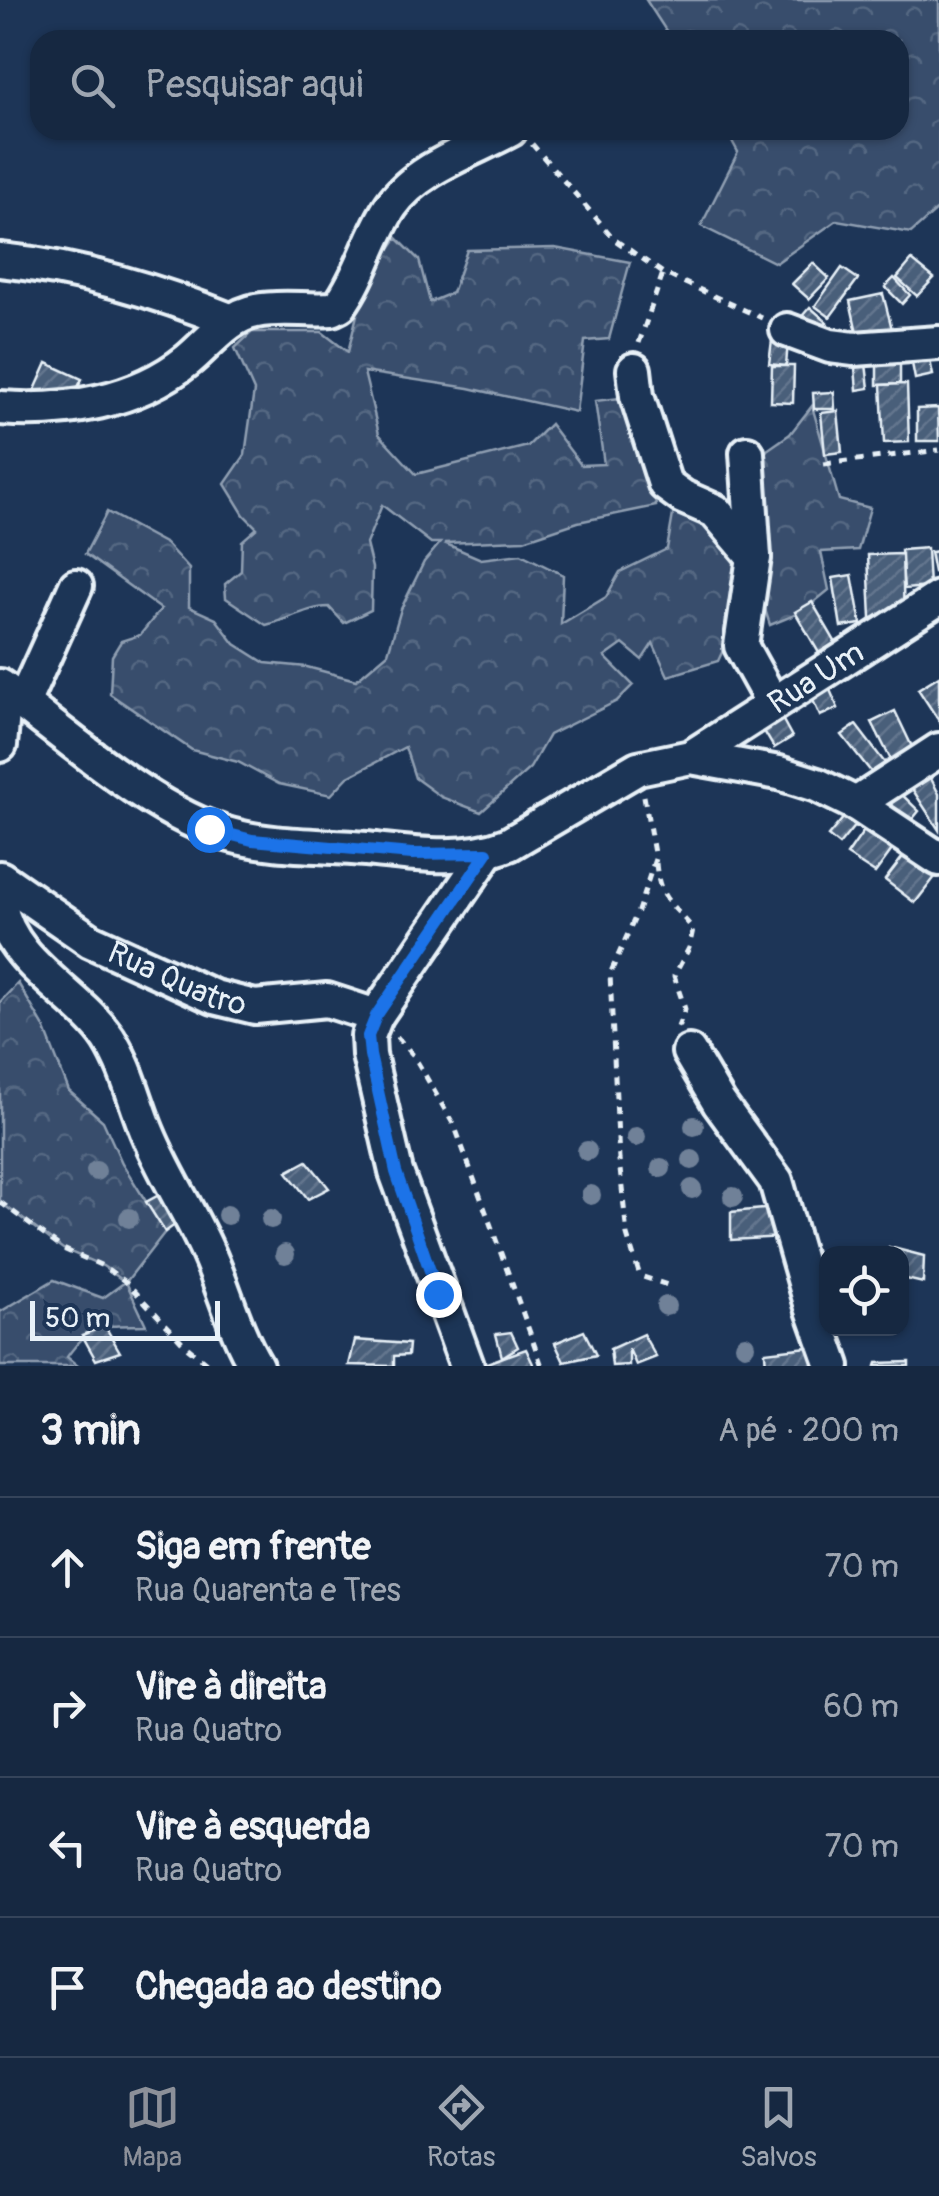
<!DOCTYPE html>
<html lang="pt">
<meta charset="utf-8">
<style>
:root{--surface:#162841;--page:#23344c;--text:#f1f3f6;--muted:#9ea6b1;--line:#35445a;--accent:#8c9099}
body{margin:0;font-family:Pangolin,sans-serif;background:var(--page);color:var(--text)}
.controls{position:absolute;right:30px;bottom:30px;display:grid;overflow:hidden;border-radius:20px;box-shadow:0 2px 8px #0004}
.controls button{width:90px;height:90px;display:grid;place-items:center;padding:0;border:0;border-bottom:2px solid var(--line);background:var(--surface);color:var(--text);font:50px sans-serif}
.scale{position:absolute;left:30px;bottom:25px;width:190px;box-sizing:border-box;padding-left:10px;border:5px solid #e8f1f8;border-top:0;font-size:28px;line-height:35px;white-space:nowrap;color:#e8f1f8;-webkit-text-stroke:8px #1d3557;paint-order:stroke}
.stop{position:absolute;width:30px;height:30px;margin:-22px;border:8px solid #1a73e8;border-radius:50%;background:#fff}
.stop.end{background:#1a73e8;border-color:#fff;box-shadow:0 2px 10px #0008}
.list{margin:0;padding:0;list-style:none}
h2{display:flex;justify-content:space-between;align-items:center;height:130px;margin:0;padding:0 40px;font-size:42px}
h2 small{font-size:32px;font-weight:400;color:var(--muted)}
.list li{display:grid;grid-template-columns:65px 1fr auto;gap:30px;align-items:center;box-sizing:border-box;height:140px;padding:0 40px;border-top:2px solid var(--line)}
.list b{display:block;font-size:38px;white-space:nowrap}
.list p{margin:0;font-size:32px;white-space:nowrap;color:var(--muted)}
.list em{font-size:32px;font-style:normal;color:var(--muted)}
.icon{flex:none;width:55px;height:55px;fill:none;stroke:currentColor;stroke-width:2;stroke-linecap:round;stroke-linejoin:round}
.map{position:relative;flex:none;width:939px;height:1366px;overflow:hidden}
.search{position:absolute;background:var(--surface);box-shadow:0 2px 8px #0004;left:30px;right:30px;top:30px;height:110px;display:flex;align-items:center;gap:25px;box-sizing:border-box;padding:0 35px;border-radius:30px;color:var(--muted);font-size:38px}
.sheet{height:690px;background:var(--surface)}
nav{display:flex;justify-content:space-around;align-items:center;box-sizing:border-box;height:140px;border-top:2px solid var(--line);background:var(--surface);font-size:28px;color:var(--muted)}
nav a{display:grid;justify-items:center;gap:5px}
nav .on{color:var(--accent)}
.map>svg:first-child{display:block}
.forest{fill:url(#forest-crowns);stroke:#909fb2;stroke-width:2.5}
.building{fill:url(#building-hatch);stroke:#e8f1f8;stroke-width:2.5}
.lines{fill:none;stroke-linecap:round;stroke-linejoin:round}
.minor-casing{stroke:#e8f1f8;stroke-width:40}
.path{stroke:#e8f1f8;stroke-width:5;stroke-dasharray:8 8;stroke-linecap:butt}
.minor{stroke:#1d3557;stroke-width:32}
.tree{fill:#708198}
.route{stroke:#1a73e8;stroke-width:12}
.labels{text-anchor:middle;stroke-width:8;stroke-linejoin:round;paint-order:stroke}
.street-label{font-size:32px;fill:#e8f1f8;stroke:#1d3557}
</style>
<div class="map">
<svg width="939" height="1366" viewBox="0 0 939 1366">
<defs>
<pattern id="forest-crowns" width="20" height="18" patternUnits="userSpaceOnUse" patternTransform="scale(2.5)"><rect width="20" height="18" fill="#374d6c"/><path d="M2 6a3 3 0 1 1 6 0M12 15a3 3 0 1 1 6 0" fill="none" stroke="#546782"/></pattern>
<pattern id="building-hatch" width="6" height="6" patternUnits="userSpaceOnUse" patternTransform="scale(2.5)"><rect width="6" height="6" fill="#495e7a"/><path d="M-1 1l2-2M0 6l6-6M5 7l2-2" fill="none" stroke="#63768e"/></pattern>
</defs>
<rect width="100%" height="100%" fill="#1d3557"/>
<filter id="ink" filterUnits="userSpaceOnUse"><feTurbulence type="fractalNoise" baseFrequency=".01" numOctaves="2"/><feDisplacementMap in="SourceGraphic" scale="20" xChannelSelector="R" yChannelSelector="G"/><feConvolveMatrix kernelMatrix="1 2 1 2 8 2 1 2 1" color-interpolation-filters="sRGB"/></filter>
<g filter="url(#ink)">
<g class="forest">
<path d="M646,0h293v208l-28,25 -74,-13 -61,43 -75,-37 37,-74 -12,-22h173v-90h-227z"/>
<path d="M397,238l22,22 11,42 22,-9 15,-43 88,-2 75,14 -21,77 -24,2 -9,71 -107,-24 -105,-16 15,62 37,40 112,-28 22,-22 31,41 23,-1 -9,-63 42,-5 19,110 -78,16 -54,18 -80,3 37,16 40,-5 42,21 -2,49 45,-27 14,-25 47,-23 7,-40 36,18 32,38 -7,60 -17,36 -50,15 -15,-33 -11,17 -19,-16 -18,13 28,28 -16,16 -68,34 -19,33 -49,44 -40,-15 -26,-19 -10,-31 -57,30 -17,18 -52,-11 -41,-22 -46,-12 -82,-56 2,-38 9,-15 19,-6 21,-26 -76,-55 22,-42 59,32 23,25v38l27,12 19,25 30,19 42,4 49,13 32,-27 13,-44 23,-47 16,-19h-9l-49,-38 -16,39 6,24 -1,42 -27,13 -15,-16c-21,0 -42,13 -63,18l-40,-27 -1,-14 16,-13 1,-30 15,-13 -13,-13 -19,-31 20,-29 9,-64 -19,-43 17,-16h70l26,20 16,-66z"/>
<path d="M812,406l27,94 31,8 -12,42 -37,2 8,38 -27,22 -32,13 -9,-28 -1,-135 7,-12 23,-16z"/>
<path d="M18,983l26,44 25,64 34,30 19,42 43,69 -39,50 20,43c-41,1 -54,-4 -79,32l11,9h-78v-54l54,-32 49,18 22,-16 -22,-16 -40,-17 -63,-47v-200z"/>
</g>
<g class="building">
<path d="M912,260l22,18 -17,18 -20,-18z"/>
<path d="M813,263l16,15 -20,21 -17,-15z"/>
<path d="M842,268l16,11 -28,38 -15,-11z"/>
<path d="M894,278l16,17 -8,9 -17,-17z"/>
<path d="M883,294l9,35 -34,8 -8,-36z"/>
<path d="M810,307l17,15 -6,7 -18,-14z"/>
<path d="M772,340l16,1 -2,25 -17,-2z"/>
<path d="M929,355l4,20 -18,4 -4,-21z"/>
<path d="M865,356l4,32 -12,2 -3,-33z"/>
<path d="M47,363l35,16 -14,28 -34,-15z"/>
<path d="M900,363v21l-23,1v-21z"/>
<path d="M772,366h22l-1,37 -22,-1z"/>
<path d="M907,384l2,58 -25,1 -3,-58z"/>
<path d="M834,392l1,17h-21l-1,-16z"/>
<path d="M938,408l1,33h-22v-32z"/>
<path d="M838,411l4,41 -17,2 -4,-41z"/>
<path d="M927,548l2,39 -25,2 -3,-39z"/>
<path d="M939,551v20l-5,1 -4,-20z"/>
<path d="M902,554l2,63 -33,1 -3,-63z"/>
<path d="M852,575l9,49 -20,3 -8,-49z"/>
<path d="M812,602l24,41 -17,10 -24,-41z"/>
<path d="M939,676v45l-21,-32z"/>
<path d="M826,681l12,27 -18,8 -12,-27z"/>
<path d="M895,711l19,40 -22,11 -20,-40z"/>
<path d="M780,715l12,22 -18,11 -13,-22z"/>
<path d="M856,725l29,38 -13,10 -30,-38z"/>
<path d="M927,771l12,23v36l-32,-49z"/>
<path d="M894,787l25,24 -9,11 -31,-20z"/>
<path d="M845,816l11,8 -17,21 -11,-9z"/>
<path d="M872,819l28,20 -25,34 -28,-18z"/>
<path d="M905,854l30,23 -20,26 -30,-23z"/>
<path d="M307,1161l22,27 -21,11 -21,-27z"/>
<path d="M161,1194l18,28 -14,10 -19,-30z"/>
<path d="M775,1208l8,29 -52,3v-28z"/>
<path d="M889,1247l35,9 -1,27 -21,-5v-24h-15z"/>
<path d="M105,1326l15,26 -24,8 -14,-25z"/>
<path d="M584,1331l12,24 -32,7 -9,-19z"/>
<path d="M511,1332l7,15 -16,10 -6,-23z"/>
<path d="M643,1334l13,23 -20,8 -7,-16v16l-17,1 -2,-17z"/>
<path d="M355,1340l54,4 -1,11 -14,1v10l-45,-1z"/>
<path d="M817,1346l3,20h-54l-1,-14z"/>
<path d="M526,1349l8,17h-49l-1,-2z"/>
<path d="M909,1362v4h-33l1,-3z"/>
</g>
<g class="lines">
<g class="minor-casing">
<g id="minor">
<path d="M0,260c81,8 156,31 232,61"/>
<path d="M787,330l43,16 24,3 85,-6"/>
<path d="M634,370l3,26 28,88 18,13 32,14 39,46"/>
<path d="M0,408c65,5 136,-6 188,-48 21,-17 40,-44 68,-49 24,-5 52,0 76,-2l8,-4c22,-30 30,-68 51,-99 26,-38 80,-55 119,-76"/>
<path d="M747,453l7,104 -13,89 31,56"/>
<path d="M0,686c64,47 154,129 230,149 43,12 92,10 136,14 48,5 98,13 143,-5l129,-76 53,-11 88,16 38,12 39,19 83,55"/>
<path d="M23,703l53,-117"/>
<path d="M0,745l5,-55"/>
<path id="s1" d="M691,757l248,-159"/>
<path d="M856,804l83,-54"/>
<path id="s2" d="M0,878l91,63 123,56 41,10 72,-7 49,16"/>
<path d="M0,905c10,59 78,88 109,134 17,27 24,56 35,85 16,43 42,81 61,122 19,40 28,82 51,120"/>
<path d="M689,1052l30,51 57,78 36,126 21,59"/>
<path d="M467,1366l-71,-194 -27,-117 -1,-19 8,-20 111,-163"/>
</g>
</g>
<g class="path">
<path d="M532,144l83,96 48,33 99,45"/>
<path d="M639,343l24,-70"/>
<path d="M824,464l115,-14"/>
<path d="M644,796l11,63 -17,52 -28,63 9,186 8,75 13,41 31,10"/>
<path d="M656,863c3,37 16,40 37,66l-4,19 -15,28 11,33 -7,18"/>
<path d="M397,1037l17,19 41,71 87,239"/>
<path d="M0,1202l63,47 40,17 23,16 62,66 22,18"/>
</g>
<use href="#minor" class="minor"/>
</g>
<g class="tree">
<circle cx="694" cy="1126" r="10"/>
<circle cx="636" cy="1137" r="10"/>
<circle cx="587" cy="1151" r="10"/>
<circle cx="692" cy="1160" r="10"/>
<circle cx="661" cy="1168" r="10"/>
<circle cx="96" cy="1171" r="10"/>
<circle cx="692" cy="1189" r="10"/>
<circle cx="591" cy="1195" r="10"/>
<circle cx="733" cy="1197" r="10"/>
<circle cx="227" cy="1215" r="10"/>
<circle cx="129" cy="1218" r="10"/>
<circle cx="271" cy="1219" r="10"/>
<circle cx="285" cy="1254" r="10"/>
<circle cx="666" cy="1306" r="10"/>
<circle cx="745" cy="1345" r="10"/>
</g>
</g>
<g class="lines" filter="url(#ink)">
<path class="route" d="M209,829l43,11 160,14 75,-1 -111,163 -8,20 2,19 26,117 42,122"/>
</g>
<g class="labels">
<g class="street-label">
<text dy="11" stroke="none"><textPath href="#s1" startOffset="148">Rua Um</textPath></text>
<text dy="11" stroke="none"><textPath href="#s2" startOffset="205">Rua Quatro</textPath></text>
</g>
</g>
</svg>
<div class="controls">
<button><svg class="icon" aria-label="locate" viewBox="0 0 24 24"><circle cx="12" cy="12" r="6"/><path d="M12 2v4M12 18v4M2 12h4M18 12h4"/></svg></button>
</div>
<div class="scale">50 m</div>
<div class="stop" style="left:209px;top:829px"></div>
<div class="stop end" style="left:438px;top:1294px"></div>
<div class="search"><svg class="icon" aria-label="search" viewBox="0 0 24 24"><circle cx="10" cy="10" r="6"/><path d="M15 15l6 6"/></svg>Pesquisar aqui</div>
</div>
<section class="sheet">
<h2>3 min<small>A pé · 200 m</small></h2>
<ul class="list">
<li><svg class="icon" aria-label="ahead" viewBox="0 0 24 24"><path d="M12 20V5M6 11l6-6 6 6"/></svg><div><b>Siga em frente</b><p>Rua Quarenta e Tres</p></div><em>70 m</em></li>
<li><svg class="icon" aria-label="right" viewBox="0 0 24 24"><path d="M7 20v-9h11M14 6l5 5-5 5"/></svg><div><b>Vire à direita</b><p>Rua Quatro</p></div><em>60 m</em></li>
<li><svg class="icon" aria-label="left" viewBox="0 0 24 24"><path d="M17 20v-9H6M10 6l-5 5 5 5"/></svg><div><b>Vire à esquerda</b><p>Rua Quatro</p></div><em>70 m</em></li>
<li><svg class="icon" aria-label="arrive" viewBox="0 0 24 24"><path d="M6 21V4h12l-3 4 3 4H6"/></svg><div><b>Chegada ao destino</b></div></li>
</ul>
</section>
<nav>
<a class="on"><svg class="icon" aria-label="map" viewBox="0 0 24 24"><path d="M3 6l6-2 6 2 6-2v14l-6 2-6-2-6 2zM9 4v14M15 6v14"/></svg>Mapa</a>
<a><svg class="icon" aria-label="directions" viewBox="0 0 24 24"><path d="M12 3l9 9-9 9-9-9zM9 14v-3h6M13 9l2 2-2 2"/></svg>Rotas</a>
<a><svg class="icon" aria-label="saved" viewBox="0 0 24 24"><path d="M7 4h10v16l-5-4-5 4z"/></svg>Salvos</a>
</nav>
